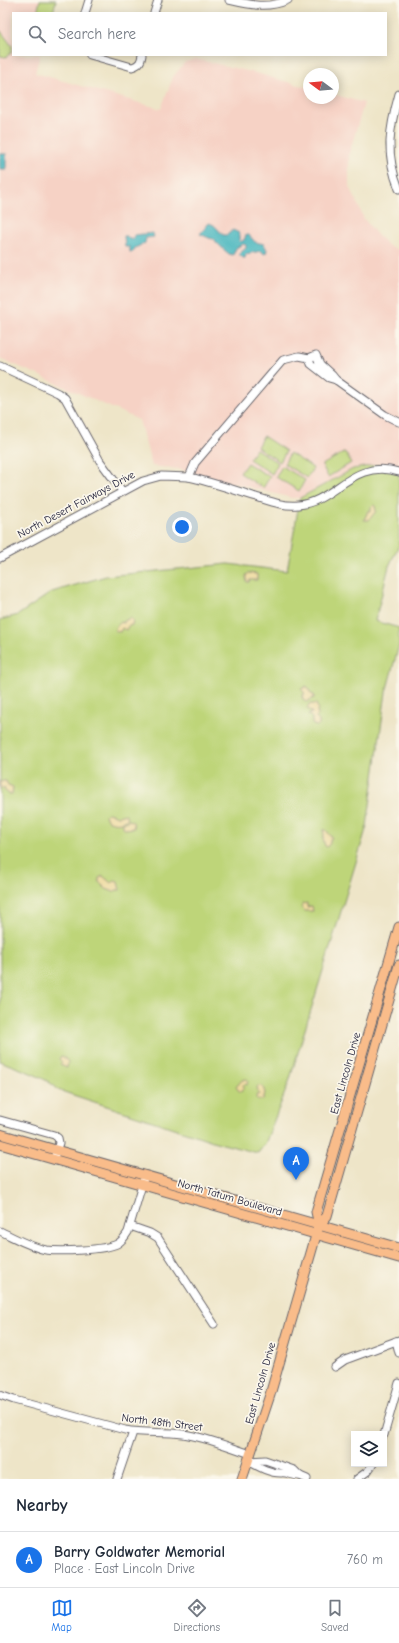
<!DOCTYPE html>
<meta charset="utf-8">
<style>
:root{--surface:#fff;--page:#f2f2f3;--text:#1f2937;--muted:#747a83;--line:#e0e1e3;--accent:#1a73e8}
body{margin:0;font-family:"Comic Neue",sans-serif;background:var(--page);color:var(--text)}
.controls{position:absolute;right:12px;bottom:12px;display:grid;overflow:hidden;border-radius:0px;box-shadow:0 2px 10px #0003}
.controls button{width:36px;height:36px;display:grid;place-items:center;padding:0;border:0;border-bottom:1px solid var(--line);background:var(--surface);color:var(--text);font:20px sans-serif}
.compass{position:absolute;left:303px;top:68px;width:36px;height:36px;border-radius:50%;background:var(--surface);box-shadow:0 2px 10px #0003;rotate:286deg}
.you{position:absolute;left:182px;top:527px;width:14px;height:14px;margin:-10px;border:3px solid #fff;border-radius:50%;background:#1a73e8;box-shadow:0 0 0 6px #1a73e833}
.badge{display:grid;place-items:center;width:26px;height:26px;border-radius:50%;background:var(--accent);color:#fff;font-size:13px;font-weight:700}
.pin{position:absolute;translate:-50% -33px;filter:drop-shadow(0 1px 2px #0008)}
.pin::after{content:'';position:absolute;top:21px;width:14px;height:12px;background:inherit;clip-path:polygon(0 0,100% 0,50% 100%)}
.list{margin:0;padding:0;list-style:none}
h2{display:flex;justify-content:space-between;align-items:center;height:52px;margin:0;padding:0 16px;font-size:17px}
h2 small{font-size:13px;font-weight:400;color:var(--muted)}
.list li{display:grid;grid-template-columns:26px 1fr auto;gap:12px;align-items:center;box-sizing:border-box;height:56px;padding:0 16px;border-top:1px solid var(--line)}
.list b{display:block;font-size:15px;white-space:nowrap}
.list p{margin:0;font-size:13px;white-space:nowrap;color:var(--muted)}
.list em{font-size:13px;font-style:normal;color:var(--muted)}
.icon{flex:none;width:22px;height:22px;fill:none;stroke:currentColor;stroke-width:2;stroke-linecap:round;stroke-linejoin:round}
.map{position:relative;flex:none;width:399px;height:1479px;overflow:hidden}
.search{position:absolute;background:var(--surface);box-shadow:0 2px 10px #0003;left:12px;right:12px;top:12px;height:44px;display:flex;align-items:center;gap:10px;box-sizing:border-box;padding:0 14px;border-radius:0px;color:var(--muted);font-size:15px}
.sheet{height:108px;background:var(--surface)}
nav{display:flex;justify-content:space-around;align-items:center;box-sizing:border-box;height:56px;border-top:1px solid var(--line);background:var(--surface);font-size:11px;color:var(--muted)}
nav a{display:grid;justify-items:center;gap:2px}
nav .on{color:var(--accent)}
.map>svg:first-child{display:block}
.built{fill:#f6d2c5}
.green{fill:#bed579;stroke:#707c5a}
.sand{fill:#eeda9e;stroke:#887e6c}
.water{fill:#47b6be;stroke:#346c7c}
.lines{fill:none;stroke-linecap:round;stroke-linejoin:round}
.minor-casing{stroke:#69666c;stroke-width:9}
.major-casing{stroke:#69666c;stroke-width:11}
.minor{stroke:#fff;stroke-width:7}
.major{stroke:#f9bc8a;stroke-width:9}
.labels{text-anchor:middle;stroke-width:3.5;stroke-linejoin:round;paint-order:stroke}
.street-label{font-size:11px;fill:#22223b;stroke:#fbf7ec}
</style>
<div class="map">
<svg width="399" height="1479" viewBox="0 0 399 1479">
<rect width="100%" height="100%" fill="#fbf7ec"/>
<filter id="ink" filterUnits="userSpaceOnUse"><feTurbulence type="fractalNoise" baseFrequency=".025" numOctaves="2"/><feDisplacementMap in="SourceGraphic" scale="8" xChannelSelector="R" yChannelSelector="G"/><feConvolveMatrix kernelMatrix="1 2 1 2 8 2 1 2 1" color-interpolation-filters="sRGB"/></filter>
<filter id="wash" filterUnits="userSpaceOnUse"><feTurbulence type="fractalNoise" baseFrequency=".012" numOctaves="4" result="noise"/><feDisplacementMap in="SourceGraphic" scale="16" xChannelSelector="R" yChannelSelector="G"/><feGaussianBlur stdDeviation="0.9" result="paint"/><feColorMatrix in="noise" values="0 0 0 0 0 0 0 0 0 0 0 0 0 0 0 0 0 1.4 0 .05"/><feComposite in="paint" operator="in"/></filter>
<g filter="url(#wash)">
<rect width="100%" height="100%" fill="#eee5c8"/>
<path class="built" d="M0,0h55l-4,13h-38v42h27l-5,18 126,36 12,-32 12,-15 11,-3 60,14 53,15v10h24v-4l31,9 -15,51v30l15,35 14,17 12,11 9,3v217l-6,-1 -71,20 -22,12h-8l-114,-29 -26,-3 -13,-46 -139,-62z"/>
<g class="green">
<path d="M40,0h16l-3,13h-16z"/>
<path d="M0,30l12,16v6l-6,5 -6,-1z"/>
<path d="M263,436l23,15 -6,11 -23,-15z"/>
<path d="M256,449l22,14 -6,11 -23,-15z"/>
<path d="M345,452l6,11 -23,14 -6,-12z"/>
<path d="M290,453l23,15 -6,10 -23,-14z"/>
<path d="M247,463l23,14 -7,11 -23,-15z"/>
<path d="M382,464l17,3v78l-10,21 -14,55 24,7v17l-13,47 -19,134 -78,256 -24,62 -7,9 -39,-10 -161,-53c-8,-12 -44,-23 -58,-29v-441l18,-5 34,-23 54,-16 122,-12 59,7 13,-73 53,-29z"/>
<path d="M282,466l23,14 -6,11 -23,-14z"/>
</g>
<g class="sand">
<path d="M373,505l2,1 1,5 -7,9h-5l4,-9h3v-4z"/>
<path d="M248,573l9,1v6h-7l-1,2h-2l-1,-6z"/>
<path d="M130,618l3,2 -1,5 -4,1 -2,4 -4,-2 -2,4 -5,-1v-3l6,-6 3,1v-2z"/>
<path d="M307,686l4,8 3,1v3l-8,4 -3,-2 -1,-4 2,-1v-3l-3,-3z"/>
<path d="M311,704h5l2,4 -1,3 1,4 -2,3 3,3v4l-3,1 -4,-2v-6l-4,-4 4,-1 -2,-3 -3,-1 1,-3z"/>
<path d="M3,781h3l2,4 5,2 -1,7h-3l-5,-4 1,-2h-5v-6z"/>
<path d="M107,813l6,1 4,2 9,-2 2,5c-9,4 -11,5 -21,1l-2,-5z"/>
<path d="M130,820l3,2 1,6 -9,1 -2,-1v-5z"/>
<path d="M323,830h3l6,8 -2,1v4l-3,4 -2,-1 -2,-7 1,-4z"/>
<path d="M103,876l8,7 4,-2 3,1 2,8h-4l-2,2 -8,-3 -7,-7v-4z"/>
<path d="M307,903v4l5,-1 1,5h-8l-2,-2 -1,-5z"/>
<path d="M61,1056l3,1 4,5 -1,6 -7,-3 2,-3 -3,-3z"/>
<path d="M247,1079l1,1 -1,5 -3,-1 -1,2 1,1 -3,5 -2,-1 -3,-4 6,-7z"/>
<path d="M259,1085l4,2 2,6 -2,7h-5l-2,-2 1,-4h3l-2,-2 -1,-5z"/>
</g>
<g class="water">
<rect x="0" y="154" width="6" height="15"/>
<path d="M209,223l5,2 9,10h4l6,-5 6,3v6l1,3 4,-2 2,-5h3l6,7 9,2 3,6 -1,3 -2,1 -3,-3 -15,3 -1,4h-2l-4,-4 7,-6v-3l-3,-1 -7,4 -3,7 -4,-1c-6,-5 -10,-9 -16,-15l-4,-1 -9,-4z"/>
<path d="M153,233l1,4 -8,1 -1,5 -10,5 -2,4h-3v-5h-5l-1,-11h3l2,3h5v-4z"/>
</g>
</g>
<g filter="url(#ink)">
<g class="lines">
<g class="minor-casing">
<g id="minor">
<path d="M229,0c21,5 39,9 59,0"/>
<path d="M85,13l4,-13"/>
<path d="M154,13l4,-13"/>
<path d="M90,55l42,12c7,-2 9,-5 10,-12"/>
<path d="M399,94c-10,35 -14,60 0,95"/>
<path d="M309,358l2,6 18,14 7,2 49,35 14,7"/>
<path d="M0,366l58,27 7,5 35,63 22,30"/>
<path d="M189,477l6,-14 88,-103 16,-4 10,2 7,-3 4,9 12,11 4,5"/>
<path d="M0,558l143,-77 18,-5 28,1c21,5 43,12 64,19 14,4 30,11 45,9 38,-3 53,-47 101,-33"/>
<path d="M0,1120l54,15 4,3 1,5 -4,12"/>
<path d="M130,1226l20,7 8,5 56,86"/>
<path d="M0,1231c15,7 30,16 46,19 15,2 58,0 71,-6 5,-3 8,-7 11,-12l17,-57"/>
<path d="M396,1341l3,12"/>
<path d="M335,1367l10,-7 54,-20"/>
<path d="M0,1395l14,5 111,30c19,4 39,1 58,4 23,3 46,13 68,20"/>
<path d="M384,1435l15,-52"/>
<path d="M248,1461l17,-1 29,10 6,6 7,3"/>
<path d="M248,1461c11,6 21,12 33,12 5,-1 12,3 19,3"/>
<path d="M117,1479l16,-47"/>
<path d="M357,1479l11,-8 5,-7"/>
</g>
</g>
<g class="major-casing">
<g id="major">
<path d="M0,1134l399,114"/>
<path d="M0,1144l399,114"/>
<path d="M319,1225l-3,-13 83,-285"/>
<path d="M242,1479l28,-84 49,-170 8,-9 72,-251"/>
</g>
</g>
<use href="#minor" class="minor"/>
<use href="#major" class="major"/>
</g>
</g>
<g class="labels">
<g class="street-label">
<text transform="translate(76 504) rotate(-28)" y="4">North Desert Fairways Drive</text>
<text transform="translate(345 1073) rotate(-74)" y="4">East Lincoln Drive</text>
<text transform="translate(230 1197) rotate(16)" y="4">North Tatum Boulevard</text>
<text transform="translate(260 1383) rotate(-74)" y="4">East Lincoln Drive</text>
<text transform="translate(162 1422) rotate(7)" y="4">North 48th Street</text>
</g>
</g>
</svg>
<div class="controls">
<button><svg class="icon" aria-label="layers" viewBox="0 0 24 24"><path d="M12 4l9 5-9 5-9-5zM3 14l9 5 9-5"/></svg></button>
</div>
<svg class="compass" viewBox="-18 -18 36 36"><path d="M0-13l5 13h-10z" fill="#e53935"/><path d="M0 13l5-13h-10z" fill="#747a83"/></svg>
<div class="you"></div>
<div class="pin badge" style="left:296px;top:1180px">A</div>
<div class="search"><svg class="icon" aria-label="search" viewBox="0 0 24 24"><circle cx="10" cy="10" r="6"/><path d="M15 15l6 6"/></svg>Search here</div>
</div>
<section class="sheet">
<h2>Nearby<small></small></h2>
<ul class="list">
<li><span class="badge">A</span><div><b>Barry Goldwater Memorial</b><p>Place · East Lincoln Drive</p></div><em>760 m</em></li>
</ul>
</section>
<nav>
<a class="on"><svg class="icon" aria-label="map" viewBox="0 0 24 24"><path d="M3 6l6-2 6 2 6-2v14l-6 2-6-2-6 2zM9 4v14M15 6v14"/></svg>Map</a>
<a><svg class="icon" aria-label="directions" viewBox="0 0 24 24"><path d="M12 3l9 9-9 9-9-9zM9 14v-3h6M13 9l2 2-2 2"/></svg>Directions</a>
<a><svg class="icon" aria-label="saved" viewBox="0 0 24 24"><path d="M7 4h10v16l-5-4-5 4z"/></svg>Saved</a>
</nav>
